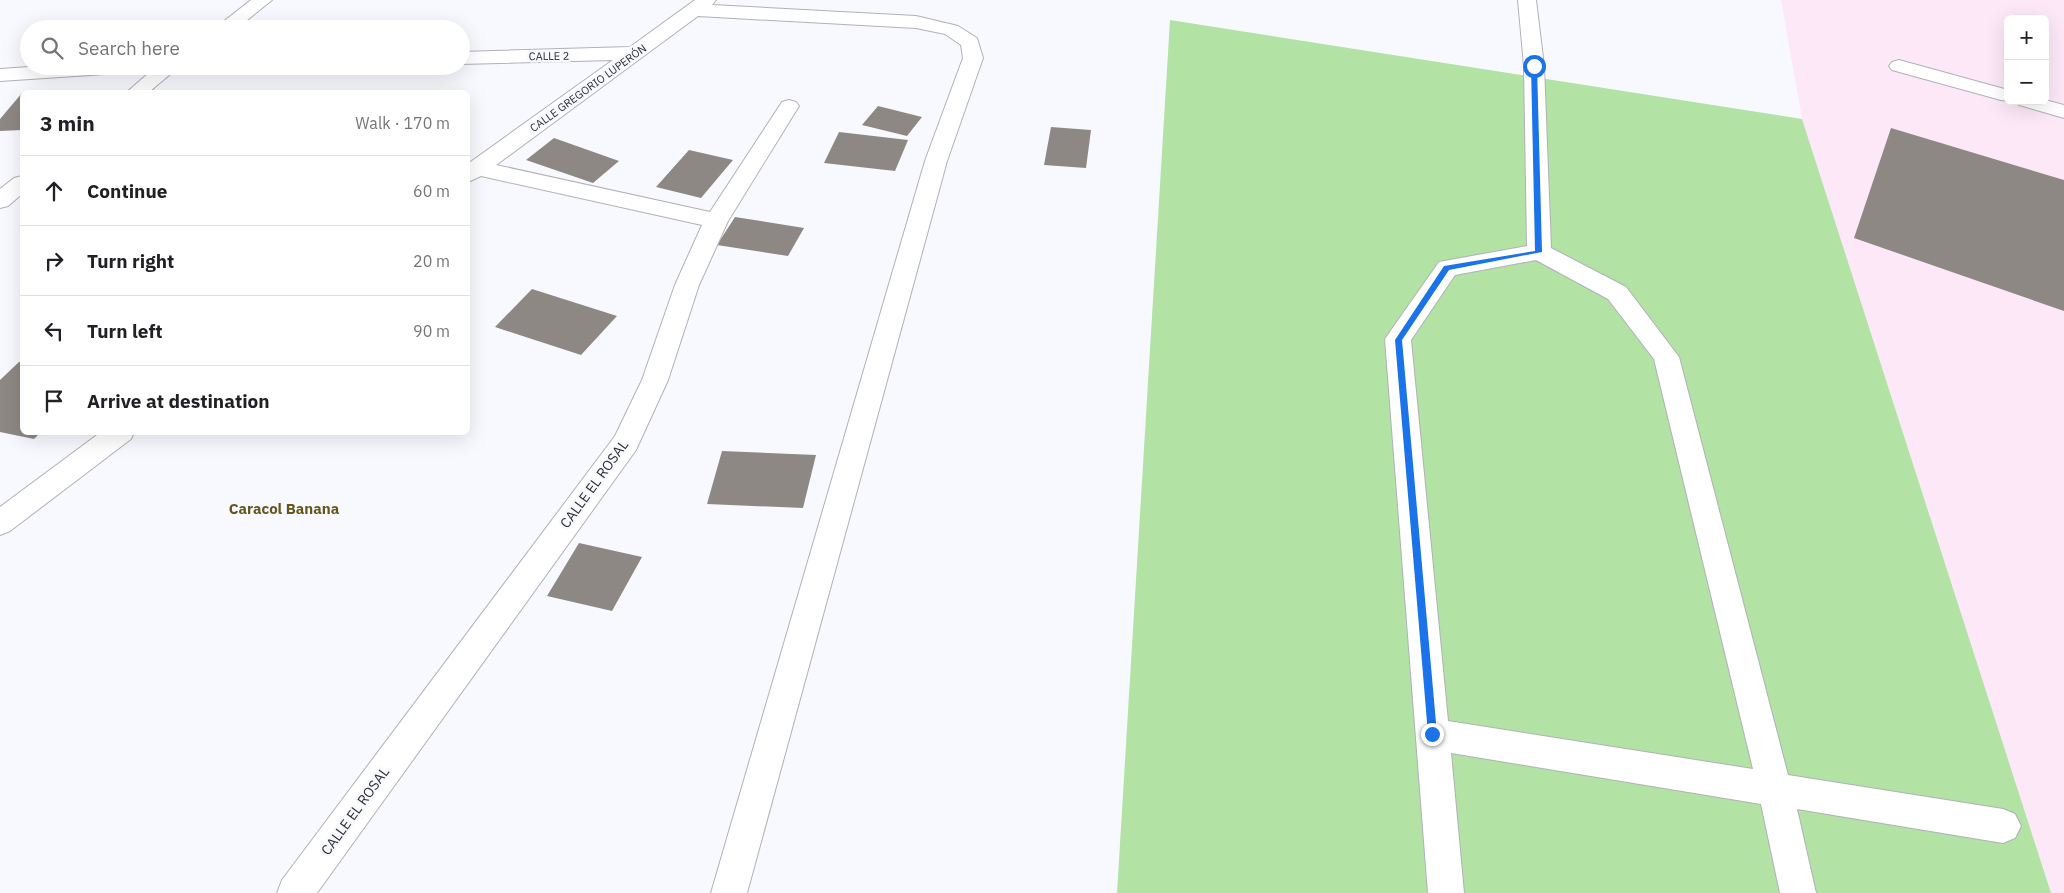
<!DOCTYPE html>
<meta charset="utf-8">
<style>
:root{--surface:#fff;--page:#f2f2f2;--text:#202124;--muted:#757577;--line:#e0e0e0}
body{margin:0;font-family:"IBM Plex Sans",sans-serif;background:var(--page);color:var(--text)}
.controls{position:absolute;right:15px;top:15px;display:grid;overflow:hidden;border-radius:8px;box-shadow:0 5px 20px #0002}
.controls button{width:45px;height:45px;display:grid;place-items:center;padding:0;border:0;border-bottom:1px solid var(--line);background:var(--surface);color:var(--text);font:25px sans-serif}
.stop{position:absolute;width:15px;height:15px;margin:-11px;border:4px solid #1a73e8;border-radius:50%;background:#fff}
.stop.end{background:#1a73e8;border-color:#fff;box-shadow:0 1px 5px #0008}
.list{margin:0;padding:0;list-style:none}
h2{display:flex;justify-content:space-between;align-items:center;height:65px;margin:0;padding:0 20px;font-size:21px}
h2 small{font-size:16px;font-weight:400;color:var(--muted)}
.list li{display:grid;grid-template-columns:32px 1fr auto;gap:15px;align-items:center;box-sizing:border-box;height:70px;padding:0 20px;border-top:1px solid var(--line)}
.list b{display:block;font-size:19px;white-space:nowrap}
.list em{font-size:16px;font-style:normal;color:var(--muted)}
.icon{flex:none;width:28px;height:28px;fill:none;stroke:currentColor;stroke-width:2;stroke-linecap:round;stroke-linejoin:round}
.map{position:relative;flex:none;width:2064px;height:893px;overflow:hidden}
.search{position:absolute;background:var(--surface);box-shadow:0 5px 20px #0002;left:20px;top:20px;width:450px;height:55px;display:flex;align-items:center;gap:12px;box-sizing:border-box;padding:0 18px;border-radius:28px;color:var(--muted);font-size:19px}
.panel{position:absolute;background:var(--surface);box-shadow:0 5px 20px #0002;left:20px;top:90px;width:450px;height:345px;border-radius:8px}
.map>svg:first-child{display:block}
.industrial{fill:#fde8f7;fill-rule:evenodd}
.green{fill:#b2e2a4}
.building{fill:#8e8884}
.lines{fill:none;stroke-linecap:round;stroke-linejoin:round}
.street-casing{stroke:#b1b1b8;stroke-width:2}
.street{fill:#fff;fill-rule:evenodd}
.route{fill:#1a73e8}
.labels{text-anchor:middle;stroke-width:5;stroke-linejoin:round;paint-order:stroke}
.far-street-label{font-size:11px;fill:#2e2e31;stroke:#f8f9ff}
.street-label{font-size:14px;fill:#2e2e31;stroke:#f8f9ff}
.neighbourhood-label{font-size:15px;font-weight:bold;fill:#62581b;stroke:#f8f9ff}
</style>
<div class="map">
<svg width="2064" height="893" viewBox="0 0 2064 893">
<rect width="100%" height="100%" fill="#f8f9ff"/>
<path class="industrial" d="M1781,0h283v893h-13l-249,-774zM2008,19h37v82h-37z"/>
<path class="green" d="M1170,20l632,99 249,774h-934z"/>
<g class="building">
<path d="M22,93v37l-22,1v-12z"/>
<path d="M878,106l44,11 -15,19 -45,-11z"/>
<path d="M1051,127l40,3 -5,38 -42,-3z"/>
<path d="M1891,128l173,52v131l-210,-73z"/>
<path d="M839,132l69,8 -13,31 -71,-8z"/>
<path d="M554,138l65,23 -26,22 -67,-23z"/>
<path d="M689,150l44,10 -32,38 -45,-11z"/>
<path d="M735,217l69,11 -16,28 -71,-11z"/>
<path d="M532,289l85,27 -36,39 -86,-28z"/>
<path d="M19,362l3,1v69h19l-7,7 -34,-7v-52z"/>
<path d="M722,451l94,4 -13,53 -96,-4z"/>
<path d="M579,543l63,14 -30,54 -65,-15z"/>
</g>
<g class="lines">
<g class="street-casing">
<g id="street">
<path d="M251,0h21l-36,29h-22z"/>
<path d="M695,0h21l-4,5 204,11 42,10 19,12 6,20 -36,103 -200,732h-36l214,-732 38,-103 -2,-13 -16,-11 -29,-6 -218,-12 -202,149 214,47 72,-110 7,-2 7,2 3,4 -71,115 -29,64 -31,95 -32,70 -319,443h-40l5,-13 333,-444 27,-56 33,-95 27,-60 -221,-49 -13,6 1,-19 144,-103 -152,4v-12l169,-5z"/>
<path d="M1518,0h18l8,66 7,182 75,39 53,70 109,418 215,34 12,5 6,12 -6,12 -12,5 -206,-34 19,84h-36l-19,-89 -310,-51 13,140h-36l-43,-554 54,-77 88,-16 -3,-180zM1536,260l72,39 46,60 99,410 -305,-48 -37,-381 44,-65z"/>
<path d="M1899,60l109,30v11h4l-11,-1 -109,-30 -3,-4 3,-4z"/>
<path d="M44,66h136l-31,26h-22l24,-21 -151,10v-12z"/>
<path d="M2045,100l19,5v13l-45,-13 -3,-4z"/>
<path d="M22,176v18l-14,12 -8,2v-19l14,-11z"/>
<path d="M101,432h33l-3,7 -121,92 -10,4v-28z"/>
</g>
</g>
<use href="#street" class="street"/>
</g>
<path class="route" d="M1534,64l3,2 5,186 -93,18 -47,70 35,394 -5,5 -4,-5 -33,-394 49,-74 91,-15 -4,-185z"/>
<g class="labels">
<g class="far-street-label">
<text transform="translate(549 56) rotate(-1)" y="4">CALLE 2</text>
<text transform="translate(588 88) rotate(-36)" y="4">CALLE GREGORIO LUPERÓN</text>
</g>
<g class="street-label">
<text transform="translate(594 484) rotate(-54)" y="5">CALLE EL ROSAL</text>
<text transform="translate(355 811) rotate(-54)" y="5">CALLE EL ROSAL</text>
</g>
<g class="neighbourhood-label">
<text x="284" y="514">Caracol Banana</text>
</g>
</g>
</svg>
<div class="controls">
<button>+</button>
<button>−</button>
</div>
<div class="stop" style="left:1534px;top:66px"></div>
<div class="stop end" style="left:1432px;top:734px"></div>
<div class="search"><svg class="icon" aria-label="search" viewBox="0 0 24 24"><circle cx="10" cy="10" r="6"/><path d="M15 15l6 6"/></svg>Search here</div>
<section class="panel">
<h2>3 min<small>Walk · 170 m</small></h2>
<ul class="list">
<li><svg class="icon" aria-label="ahead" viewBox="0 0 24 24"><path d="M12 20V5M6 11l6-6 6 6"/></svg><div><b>Continue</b></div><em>60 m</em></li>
<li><svg class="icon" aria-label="right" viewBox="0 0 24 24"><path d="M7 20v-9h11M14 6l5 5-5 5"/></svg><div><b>Turn right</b></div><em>20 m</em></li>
<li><svg class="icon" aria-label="left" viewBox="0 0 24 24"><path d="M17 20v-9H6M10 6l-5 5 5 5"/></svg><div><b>Turn left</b></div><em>90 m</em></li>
<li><svg class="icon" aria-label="arrive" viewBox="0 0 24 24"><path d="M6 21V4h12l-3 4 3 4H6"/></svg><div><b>Arrive at destination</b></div></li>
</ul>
</section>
</div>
